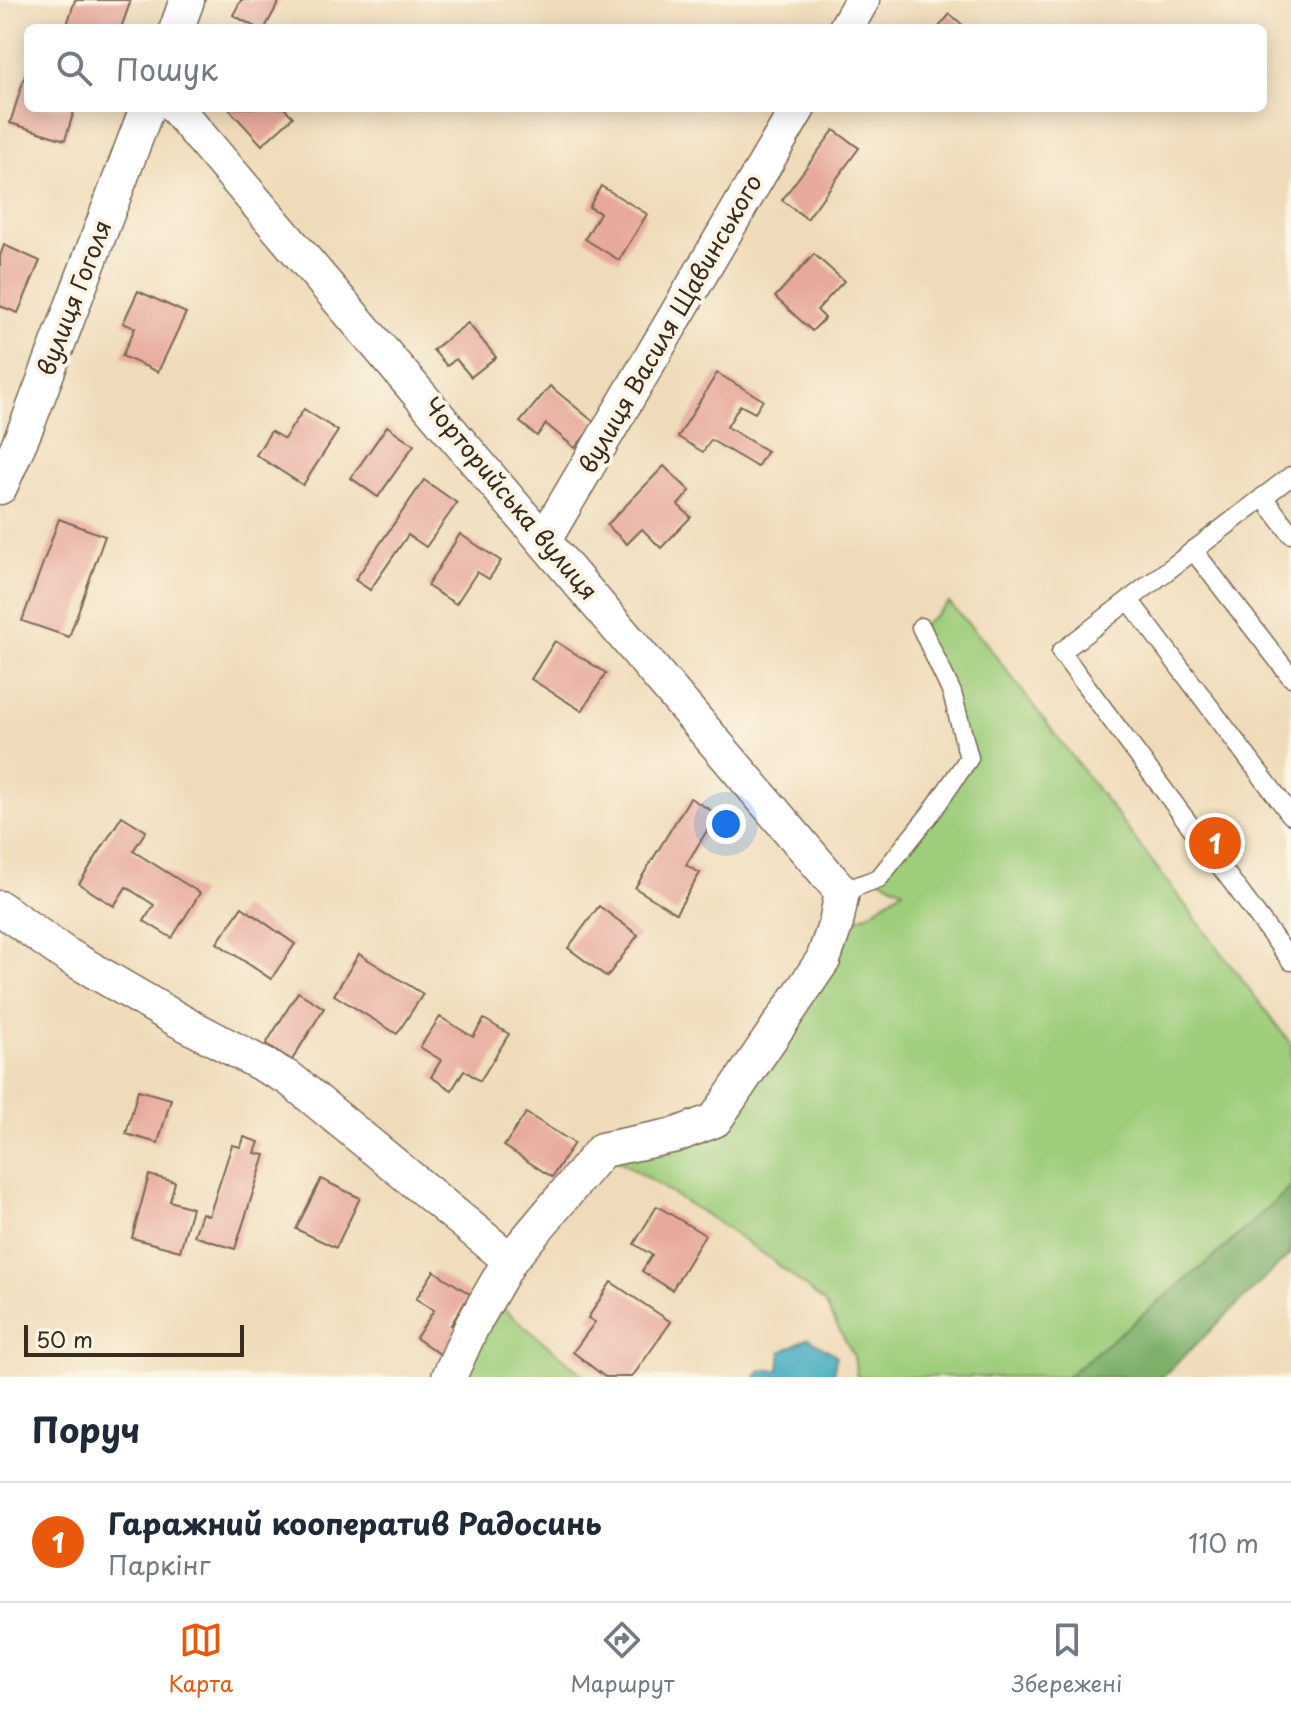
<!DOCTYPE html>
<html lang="uk">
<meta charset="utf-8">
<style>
:root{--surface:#fff;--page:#f6f6f7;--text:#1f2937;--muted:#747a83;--line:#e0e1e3;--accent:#ea580c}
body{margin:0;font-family:"Playpen Sans",sans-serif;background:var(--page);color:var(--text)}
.scale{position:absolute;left:24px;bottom:20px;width:220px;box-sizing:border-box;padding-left:8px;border:4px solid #3b2a1e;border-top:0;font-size:22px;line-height:28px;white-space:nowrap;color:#3b2a1e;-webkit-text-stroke:6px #fcf5e5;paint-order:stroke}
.you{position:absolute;left:726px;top:824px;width:28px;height:28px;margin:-20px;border:6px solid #fff;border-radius:50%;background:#1a73e8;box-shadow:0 0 0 12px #1a73e833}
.badge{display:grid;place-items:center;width:52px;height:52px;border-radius:50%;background:var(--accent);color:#fff;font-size:26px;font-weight:700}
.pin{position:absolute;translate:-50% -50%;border:4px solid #fff;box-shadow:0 2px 8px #0006}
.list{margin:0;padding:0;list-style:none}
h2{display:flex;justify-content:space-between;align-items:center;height:104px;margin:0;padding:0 32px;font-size:34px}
h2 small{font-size:26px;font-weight:400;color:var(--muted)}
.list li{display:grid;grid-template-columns:52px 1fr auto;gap:24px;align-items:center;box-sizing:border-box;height:120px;padding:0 32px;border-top:2px solid var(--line)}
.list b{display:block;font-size:30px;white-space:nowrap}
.list p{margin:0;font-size:26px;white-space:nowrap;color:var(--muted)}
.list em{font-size:26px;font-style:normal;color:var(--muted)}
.icon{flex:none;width:44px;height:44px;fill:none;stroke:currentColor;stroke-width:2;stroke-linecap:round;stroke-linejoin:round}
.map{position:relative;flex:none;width:1291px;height:1377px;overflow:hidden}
.search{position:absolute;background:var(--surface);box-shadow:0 4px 20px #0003;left:24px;right:24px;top:24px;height:88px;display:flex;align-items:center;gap:20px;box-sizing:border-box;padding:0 28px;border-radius:12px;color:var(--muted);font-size:30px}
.sheet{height:224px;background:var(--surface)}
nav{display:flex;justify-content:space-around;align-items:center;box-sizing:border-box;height:112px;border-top:2px solid var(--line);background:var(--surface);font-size:22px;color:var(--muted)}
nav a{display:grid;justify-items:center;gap:4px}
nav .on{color:var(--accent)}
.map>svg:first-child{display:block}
.green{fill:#9ecd7b;stroke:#6c7c4c;stroke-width:2}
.forest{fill:#7eb06b;stroke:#5c6d44;stroke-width:2}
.water{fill:#42acc1;stroke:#3e6b70;stroke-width:2}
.building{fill:#e7a99c}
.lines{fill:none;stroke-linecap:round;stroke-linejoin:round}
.service-casing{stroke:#7a6854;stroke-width:21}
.minor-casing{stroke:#7a6854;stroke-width:37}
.service{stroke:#fff;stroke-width:18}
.minor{stroke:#fff;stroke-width:34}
.labels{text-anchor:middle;stroke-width:8;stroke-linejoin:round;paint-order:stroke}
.street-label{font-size:24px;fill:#3b2a1e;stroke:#fcf5e5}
</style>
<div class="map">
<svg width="1291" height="1377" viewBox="0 0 1291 1377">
<rect width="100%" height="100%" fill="#fcf5e5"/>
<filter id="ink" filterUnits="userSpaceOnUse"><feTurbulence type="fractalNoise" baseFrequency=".0125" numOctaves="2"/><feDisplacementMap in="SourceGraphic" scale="16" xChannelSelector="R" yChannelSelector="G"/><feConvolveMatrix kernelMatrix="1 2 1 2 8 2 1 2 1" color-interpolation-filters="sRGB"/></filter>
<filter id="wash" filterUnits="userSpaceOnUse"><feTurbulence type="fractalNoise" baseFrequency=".006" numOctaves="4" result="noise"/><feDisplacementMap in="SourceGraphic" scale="32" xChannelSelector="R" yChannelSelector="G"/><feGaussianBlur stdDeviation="1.8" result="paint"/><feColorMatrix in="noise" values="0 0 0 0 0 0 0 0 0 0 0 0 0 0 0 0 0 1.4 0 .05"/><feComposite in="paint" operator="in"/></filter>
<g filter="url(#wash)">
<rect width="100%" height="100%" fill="#efdbb9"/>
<g class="green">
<path d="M949,603l36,39 306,402v143l-78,71 -147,119h-209l-3,-21 -30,-54 -53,-43 -63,-43 -106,-66 113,-30 121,-197 29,-7 38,-26 -24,-12 90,-120 -48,-131z"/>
<path d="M489,1297l97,80h-137z"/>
</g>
<path class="forest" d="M1291,1187v66l-129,124h-96l147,-119z"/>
<path class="water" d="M808,1338l28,17 -2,22h-78l5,-7h18l2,-18z"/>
<g id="blocks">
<g class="building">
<path d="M75,0h56l-10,28h-55z"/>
<path d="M241,0h39l-15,28h-8l-24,-13z"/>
<path d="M950,14l16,14h-28z"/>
<path d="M28,66v42h47l-10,32 -55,-17z"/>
<path d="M228,108h56l9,9 -31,28z"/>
<path d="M834,130l25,18 -52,71 -25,-19z"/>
<path d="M601,186l46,28 -28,46 -34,-21 15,-26 -11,-6z"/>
<path d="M4,245l36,16 -22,52 -18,-7v-50z"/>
<path d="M814,254l30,27 -27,29 8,8 -13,13 -37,-34z"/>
<path d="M138,291l48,22 -28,59 -36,-16 13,-28 -12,-5z"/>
<path d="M468,323l28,34 -25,20 -15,-18 -9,7 -14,-16z"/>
<path d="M717,373l46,27 -8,13 -15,-8 -13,22 40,24 -10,16 -46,-27 -8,12 -25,-15z"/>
<path d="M550,386l45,37 -20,25 -29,-24 -9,12 -17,-14z"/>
<path d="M304,409l34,22 -35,54 -47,-30 15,-24 13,8z"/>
<path d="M387,426l27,19 -36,52 -27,-19z"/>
<path d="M664,466l26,25 -12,14 13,12 -30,31 -19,-19 -15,15 -20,-19z"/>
<path d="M424,480l33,23 -31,44 -18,-12 -38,55 -15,-10z"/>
<path d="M59,519l46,17 -36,101 -47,-16z"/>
<path d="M460,534l41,27 -12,18 -12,-7 -21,32 -29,-18z"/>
<path d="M555,641l51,32 -24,38 -51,-32z"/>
<path d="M690,798l27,16 -31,51 14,8 -24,40 -41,-25z"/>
<path d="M122,816l24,15 -13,20 67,42 -28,45 -28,-17 10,-16 -28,-18 -12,19 -35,-22z"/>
<path d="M599,906l39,29 -31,42 -39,-29z"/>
<path d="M242,907l53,37 -24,35 -54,-36z"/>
<path d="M359,954l64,40 -26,40 -63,-39z"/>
<path d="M298,992l26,16 -32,52 -26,-16z"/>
<path d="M440,1017l33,20 11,-18 25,15 -29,47 -16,-11 -12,20 -21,-13 10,-17 -21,-13z"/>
<path d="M138,1090l33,9 -13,44 -32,-9z"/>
<path d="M526,1113l48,30 -22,34 -48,-31z"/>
<path d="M244,1137l15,5 -4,11 10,2 -30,94 -41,-13 8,-23 7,3 23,-71 9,2z"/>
<path d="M149,1175l26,7 -5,19 22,7 -12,43 -48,-13z"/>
<path d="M321,1179l39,19 -24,50 -40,-19z"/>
<path d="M657,1206l48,29 -33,55 -30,-19 10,-16 -18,-11z"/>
<path d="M434,1271l36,23 -19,31 9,5 -17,26 -27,-18 18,-28 -18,-11z"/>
<path d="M611,1282l60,40 -39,55h-27l-32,-25 22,-30 -7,-4z"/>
</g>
</g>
</g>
<g filter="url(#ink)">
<use href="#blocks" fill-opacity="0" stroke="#7a6854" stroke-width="2"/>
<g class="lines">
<g class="service-casing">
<g id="service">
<path d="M1291,476l-230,176 230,309"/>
<path d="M1263,497l28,37"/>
<path d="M1193,550l98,127"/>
<path d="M1129,600l162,215"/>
<path d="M842,892l37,-14 52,-65 38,-55 -17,-65 -31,-66"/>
</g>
</g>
<g class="minor-casing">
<g id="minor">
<path d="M177,28l10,-28"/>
<path d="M846,28l16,-28"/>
<path d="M176,108l666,784 -6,31 -13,37 -108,160 -39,15 -74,15 -92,110 -38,66 -23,51"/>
<path d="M0,487l28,-64 119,-315"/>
<path d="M544,540l254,-432"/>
<path d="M0,908l65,46 115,67 110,58 220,181"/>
</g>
</g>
<use href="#service" class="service"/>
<use href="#minor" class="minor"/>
</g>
</g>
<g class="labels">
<g class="street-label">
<text transform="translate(75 298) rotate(-69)" y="8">вулиця Гоголя</text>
<text transform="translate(671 324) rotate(-60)" y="8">вулиця Василя Щавинського</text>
<text transform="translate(510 499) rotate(50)" y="8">Чорторийська вулиця</text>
</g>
</g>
</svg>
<div class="scale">50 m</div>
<div class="you"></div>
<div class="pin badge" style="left:1215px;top:843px">1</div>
<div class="search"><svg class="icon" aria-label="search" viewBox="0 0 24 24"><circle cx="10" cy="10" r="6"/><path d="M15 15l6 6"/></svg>Пошук</div>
</div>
<section class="sheet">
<h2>Поруч<small></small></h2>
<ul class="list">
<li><span class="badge">1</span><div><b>Гаражний кооператив Радосинь</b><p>Паркінг</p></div><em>110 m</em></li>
</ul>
</section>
<nav>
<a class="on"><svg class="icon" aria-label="map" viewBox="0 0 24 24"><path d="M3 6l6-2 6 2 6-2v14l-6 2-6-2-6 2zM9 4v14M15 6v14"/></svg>Карта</a>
<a><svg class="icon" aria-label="directions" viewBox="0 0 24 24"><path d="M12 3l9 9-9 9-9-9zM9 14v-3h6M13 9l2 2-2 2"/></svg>Маршрут</a>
<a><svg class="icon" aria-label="saved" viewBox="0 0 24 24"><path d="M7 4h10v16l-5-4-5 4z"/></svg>Збережені</a>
</nav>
